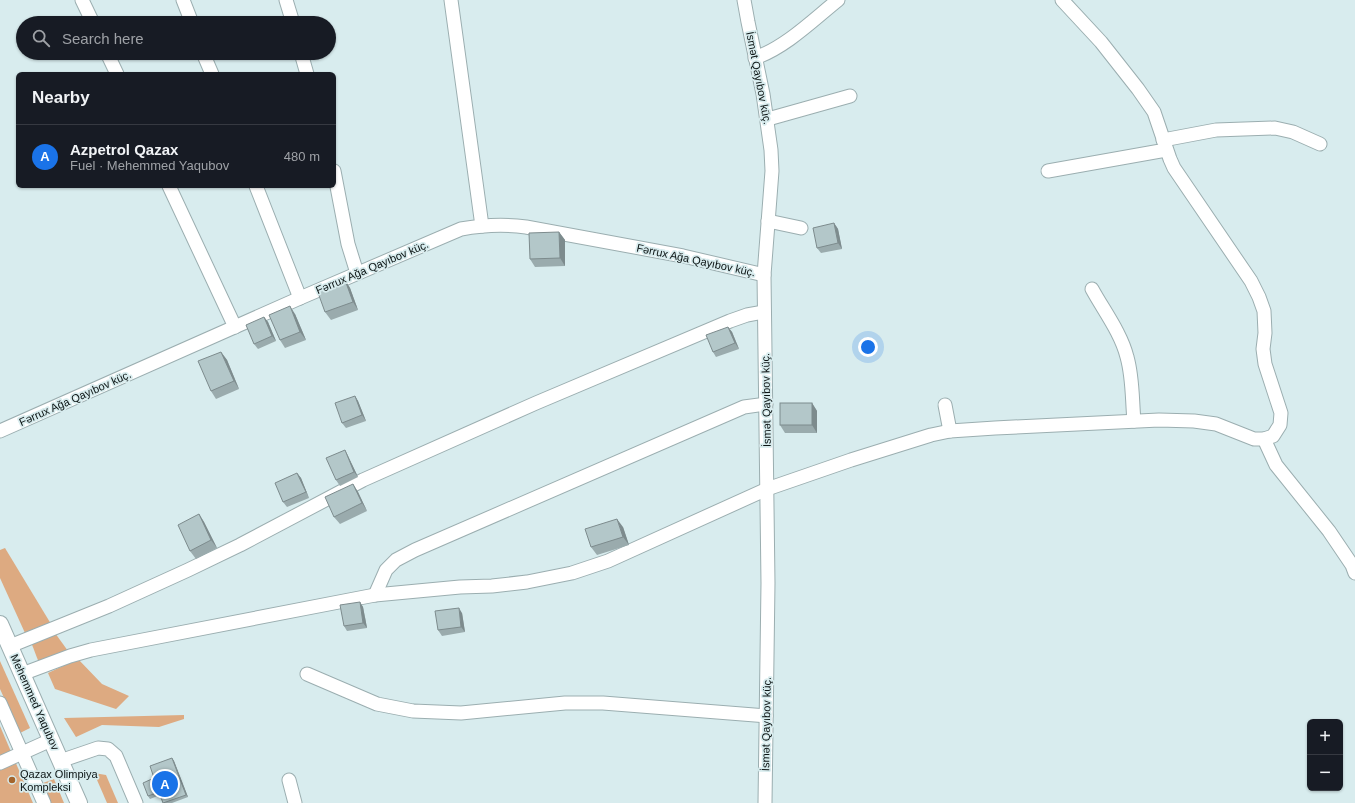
<!DOCTYPE html>
<meta charset="utf-8">
<style>
:root{--surface:#171b24;--page:#242831;--text:#f1f3f6;--muted:#9ea1a6;--line:#363941;--accent:#1a73e8}
body{margin:0;font-family:Arial,sans-serif;background:var(--page);color:var(--text)}
.controls{position:absolute;right:12px;bottom:12px;display:grid;overflow:hidden;border-radius:6px;box-shadow:0 1px 3px #0004}
.controls button{width:36px;height:36px;display:grid;place-items:center;padding:0;border:0;border-bottom:1px solid var(--line);background:var(--surface);color:var(--text);font:20px sans-serif}
.you{position:absolute;left:868px;top:347px;width:14px;height:14px;margin:-10px;border:3px solid #fff;border-radius:50%;background:#1a73e8;box-shadow:0 0 0 6px #1a73e833}
.badge{display:grid;place-items:center;width:26px;height:26px;border-radius:50%;background:var(--accent);color:#fff;font-size:13px;font-weight:700}
.pin{position:absolute;translate:-50% -50%;border:2px solid #fff;box-shadow:0 1px 4px #0006}
.list{margin:0;padding:0;list-style:none}
h2{display:flex;justify-content:space-between;align-items:center;height:52px;margin:0;padding:0 16px;font-size:17px}
h2 small{font-size:13px;font-weight:400;color:var(--muted)}
.list li{display:grid;grid-template-columns:26px 1fr auto;gap:12px;align-items:center;box-sizing:border-box;height:64px;padding:0 16px;border-top:1px solid var(--line)}
.list b{display:block;font-size:15px;white-space:nowrap}
.list p{margin:0;font-size:13px;white-space:nowrap;color:var(--muted)}
.list em{font-size:13px;font-style:normal;color:var(--muted)}
.icon{flex:none;width:22px;height:22px;fill:none;stroke:currentColor;stroke-width:2;stroke-linecap:round;stroke-linejoin:round}
.map{position:relative;flex:none;width:1355px;height:803px;overflow:hidden}
.search{position:absolute;background:var(--surface);box-shadow:0 1px 3px #0004;left:16px;top:16px;width:320px;height:44px;display:flex;align-items:center;gap:10px;box-sizing:border-box;padding:0 14px;border-radius:22px;color:var(--muted);font-size:15px}
.panel{position:absolute;background:var(--surface);box-shadow:0 1px 3px #0004;left:16px;top:72px;width:320px;height:116px;border-radius:6px}
.map>svg:first-child{display:block}
.green{fill:#ddaa81}
.lines{fill:none;stroke-linecap:round;stroke-linejoin:round}
.minor-casing{stroke:#9baeb0;stroke-width:15}
.major-casing{stroke:#9baeb0;stroke-width:18}
.minor{stroke:#fff;stroke-width:13}
.major{stroke:#fff;stroke-width:16}
.wall{fill:#9aabad}
.shaded-wall{fill:#7d8b8d}
.building{fill:#b3c7c9;stroke:#7d8b8d}
.poi-dot{fill:#a4652d;stroke:#d8ecee;stroke-width:1.5}
.labels{text-anchor:middle;stroke-width:3.5;stroke-linejoin:round;paint-order:stroke}
.street-label{font-size:11px;fill:#0c1414;stroke:#d8ecee}
.poi-label{font-size:11px;fill:#0c1414;stroke:#d8ecee;text-anchor:start}
</style>
<div class="map">
<svg width="1355" height="803" viewBox="0 0 1355 803">
<rect width="100%" height="100%" fill="#d8ecee"/>
<g class="green">
<path d="M5,548l46,76 -26,9 -25,-55v-28z"/>
<path d="M55,633l13,18 -29,12 -8,-21z"/>
<path d="M78,659l24,25 27,12 -13,13 -61,-20 -7,-16z"/>
<path d="M0,661l30,67 -10,5 -20,-44z"/>
<path d="M184,715v4l-25,8 -57,-2 -26,12 -12,-19z"/>
<path d="M0,726l33,77h-33z"/>
<path d="M94,773l12,2 12,28h-11z"/>
<path d="M54,779l10,24h-13l-8,-20z"/>
</g>
<g class="lines">
<g class="minor-casing">
<g id="minor">
<path d="M82,0l11,23"/>
<path d="M183,0l9,23"/>
<path d="M286,0l7,23"/>
<path d="M451,0l31,226"/>
<path d="M744,0l4,22 15,72 8,56 1,21 -8,104 4,308 -3,220"/>
<path d="M107,53l10,21"/>
<path d="M203,53l9,21"/>
<path d="M301,53l6,21"/>
<path d="M755,58c31,-11 58,-38 83,-58"/>
<path d="M768,119l82,-23"/>
<path d="M1163,140l53,-10 59,-2 18,4 27,12"/>
<path d="M334,171l14,73 9,29"/>
<path d="M1048,171l118,-21"/>
<path d="M169,186l66,141"/>
<path d="M256,186l44,112"/>
<path d="M768,221l33,7"/>
<path d="M1092,289c12,22 29,44 35,68 6,21 5,43 7,64"/>
<path d="M945,405l5,26"/>
<path d="M0,431l300,-133 161,-69c22,-4 43,-5 65,-2l157,29 81,19"/>
<path d="M1264,439l12,26 53,66 23,34 3,8"/>
<path d="M375,595l11,-25 10,-10 19,-10 329,-143 22,-3"/>
<path d="M10,646l99,-40 79,-36 52,-25 123,-65 173,-77 194,-82 17,-6 17,-3"/>
<path d="M22,674l48,-18 21,-6 284,-55 85,-8 32,-1 35,-4 45,-9 36,-12 159,-72 84,-29 80,-25 19,-4 45,-3 164,-8 35,1 22,3 38,15h10l9,-3 7,-11 1,-12 -16,-49 -2,-15 2,-16 -1,-22 -5,-14 -8,-16 -77,-113 -4,-9 -16,-47 -16,-23 -37,-47 -39,-42"/>
<path d="M307,674l70,30 36,7 48,2 104,-10h38l163,13"/>
<path d="M0,703l44,100"/>
<path d="M60,761l38,-13 10,1 8,7 20,47"/>
<path d="M0,763l51,-23"/>
<path d="M289,780l6,23"/>
</g>
</g>
<g class="major-casing">
<path id="major" d="M0,624l79,179"/>
</g>
<use href="#minor" class="minor"/>
<use href="#major" class="major"/>
</g>
<g class="wall">
<path d="M834,223l4,6 4,20 -21,4 -4,-5z"/>
<path d="M559,232l6,8v26l-30,1 -5,-8z"/>
<path d="M345,280l5,8 8,22 -27,10 -6,-8z"/>
<path d="M295,314l11,26 -21,8 -5,-8z"/>
<path d="M264,317l4,5 8,19 -18,8 -4,-5z"/>
<path d="M728,327l4,5 7,17 -23,8 -3,-5z"/>
<path d="M221,352l6,8 12,29 -23,10 -5,-8z"/>
<path d="M355,396l3,5 8,20 -20,7 -4,-5z"/>
<path d="M812,403l5,8v22h-32l-5,-8z"/>
<path d="M345,450l3,6 10,21 -18,9 -4,-6z"/>
<path d="M297,473l4,5 8,20 -22,9 -4,-5z"/>
<path d="M353,484l5,8 9,19 -27,13 -6,-7z"/>
<path d="M199,514l5,8 13,26 -21,11 -6,-8z"/>
<path d="M623,527l6,18 -32,10 -6,-8z"/>
<path d="M360,602l3,5 4,21 -20,3 -3,-5z"/>
<path d="M462,613l3,19 -23,4 -4,-6z"/>
<path d="M172,758l2,3 14,36 -16,6h-9l-3,-8 -10,4 -2,-3 6,-18z"/>
</g>
<g class="shaded-wall">
<path d="M834,223l4,6 4,20 -4,-6z"/>
<path d="M559,232l6,8v26l-5,-8z"/>
<path d="M345,280l5,8 8,22 -5,-8z"/>
<path d="M290,306l5,8 11,26 -6,-8z"/>
<path d="M264,317l4,5 8,19 -4,-5z"/>
<path d="M728,327l4,5 7,17 -4,-6z"/>
<path d="M221,352l6,8 12,29 -5,-8z"/>
<path d="M355,396l3,5 8,20 -4,-6z"/>
<path d="M812,403l5,8v22l-5,-8z"/>
<path d="M345,450l3,6 10,21 -4,-5z"/>
<path d="M297,473l4,5 8,20 -3,-6z"/>
<path d="M353,484l5,8 9,19 -5,-8z"/>
<path d="M199,514l5,8 13,26 -6,-8z"/>
<path d="M617,519l6,8 6,18 -6,-8z"/>
<path d="M360,602l3,5 4,21 -4,-5z"/>
<path d="M459,608l3,5 3,19 -4,-5z"/>
<path d="M172,758l2,3 14,36 -2,-2z"/>
</g>
<g class="building">
<path d="M834,223l4,20 -21,5 -4,-20z"/>
<path d="M559,232l1,26 -30,1 -1,-26z"/>
<path d="M345,280l8,22 -28,10 -8,-22z"/>
<path d="M290,306l10,26 -20,8 -11,-25z"/>
<path d="M264,317l8,19 -18,8 -8,-19z"/>
<path d="M728,327l7,16 -22,9 -7,-17z"/>
<path d="M221,352l13,29 -23,10 -13,-30z"/>
<path d="M355,396l7,19 -20,8 -7,-20z"/>
<rect x="780" y="403" width="32" height="22"/>
<path d="M345,450l9,22 -18,8 -10,-22z"/>
<path d="M297,473l9,19 -23,10 -8,-19z"/>
<path d="M353,484l9,19 -28,14 -9,-20z"/>
<path d="M199,514l12,26 -21,11 -12,-26z"/>
<path d="M617,519l6,18 -32,10 -6,-18z"/>
<path d="M360,602l3,21 -19,3 -4,-21z"/>
<path d="M459,608l2,19 -23,3 -3,-19z"/>
<path d="M172,758l14,37 -23,8 -4,-11 -11,4 -5,-13 11,-5 -4,-12z"/>
</g>
<circle class="poi-dot" cx="12" cy="780" r="4"/>
<g class="labels">
<g class="street-label">
<text transform="translate(759 78) rotate(79)" y="4">İsmət Qayıbov küç.</text>
<text transform="translate(696 260) rotate(12)" y="4">Fərrux Ağa Qayıbov küç.</text>
<text transform="translate(372 267) rotate(-23)" y="4">Fərrux Ağa Qayıbov küç.</text>
<text transform="translate(75 398) rotate(-24)" y="4">Fərrux Ağa Qayıbov küç.</text>
<text transform="translate(766 400) rotate(-91)" y="4">İsmət Qayıbov küç.</text>
<text transform="translate(35 702) rotate(66)" y="4">Mehemmed Yaqubov</text>
<text transform="translate(766 724) rotate(-89)" y="4">İsmət Qayıbov küç.</text>
</g>
<g class="poi-label">
<text x="20" y="778">Qazax Olimpiya<tspan x="20" dy="13">Kompleksi</tspan></text>
</g>
</g>
</svg>
<div class="controls">
<button>+</button>
<button>−</button>
</div>
<div class="you"></div>
<div class="pin badge" style="left:165px;top:784px">A</div>
<div class="search"><svg class="icon" aria-label="search" viewBox="0 0 24 24"><circle cx="10" cy="10" r="6"/><path d="M15 15l6 6"/></svg>Search here</div>
<section class="panel">
<h2>Nearby<small></small></h2>
<ul class="list">
<li><span class="badge">A</span><div><b>Azpetrol Qazax</b><p>Fuel · Mehemmed Yaqubov</p></div><em>480 m</em></li>
</ul>
</section>
</div>
